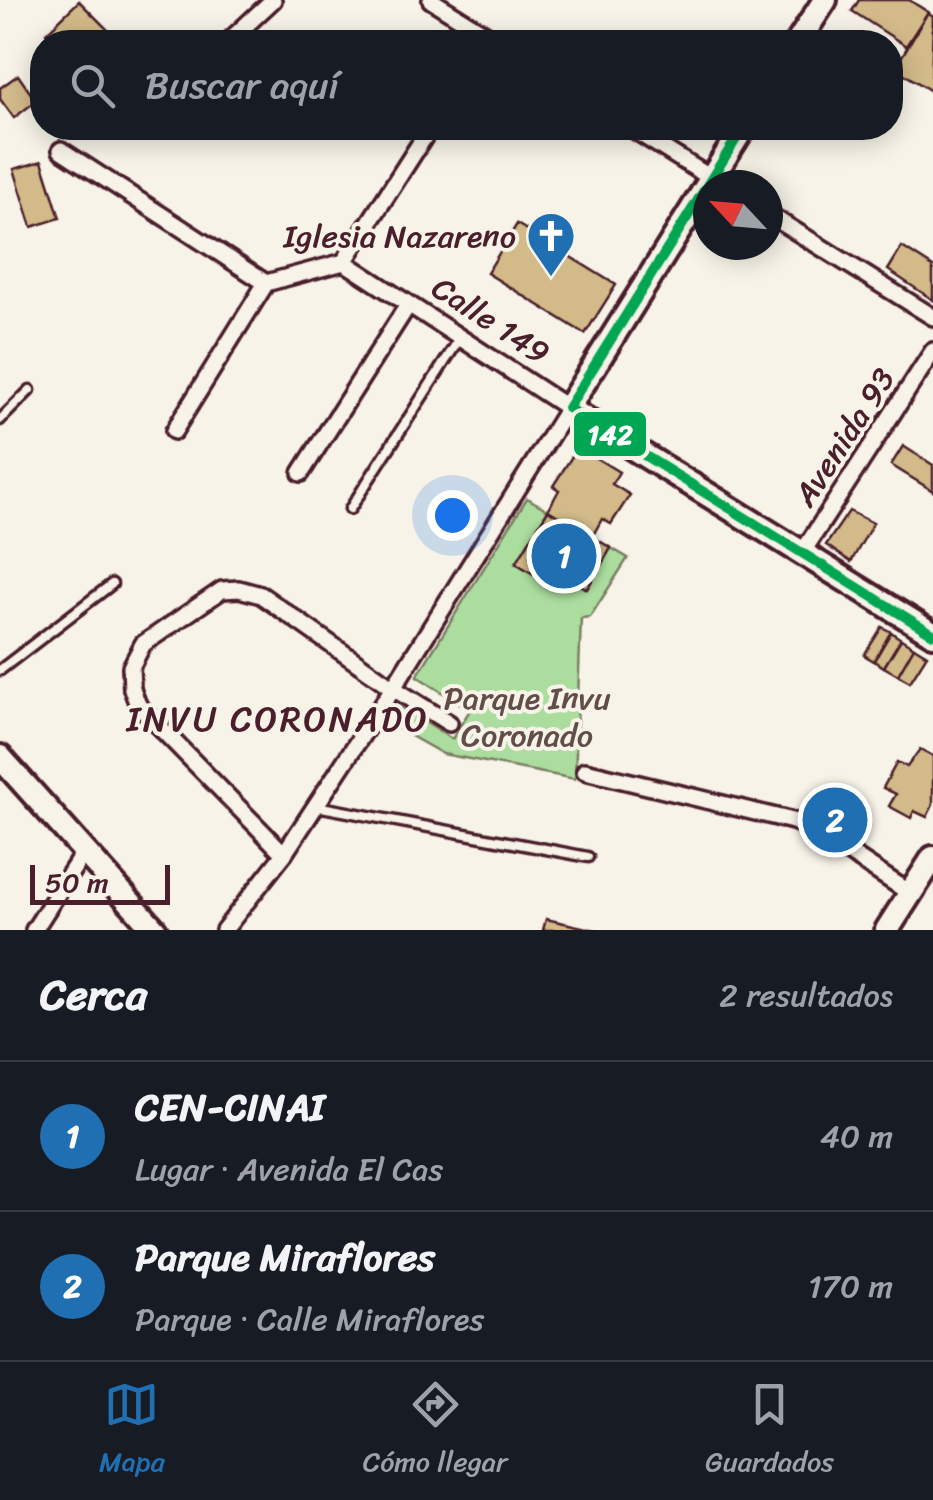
<!DOCTYPE html>
<html lang="es">
<meta charset="utf-8">
<style>
:root{--surface:#171b24;--page:#20242c;--text:#f1f3f6;--muted:#9ea1a6;--line:#363941;--accent:#1f6fb2}
body{margin:0;font-family:Sriracha,sans-serif;background:var(--page);color:var(--text)}
.compass{position:absolute;left:693px;top:170px;width:90px;height:90px;border-radius:50%;background:var(--surface);box-shadow:0 5px 25px #0003;rotate:296deg}
.scale{position:absolute;left:30px;bottom:25px;width:140px;box-sizing:border-box;padding-left:10px;border:5px solid #4a1f2b;border-top:0;font-size:28px;line-height:35px;white-space:nowrap;color:#4a1f2b;-webkit-text-stroke:8px #f7f3e8;paint-order:stroke}
.you{position:absolute;left:452px;top:515px;width:35px;height:35px;margin:-25px;border:8px solid #fff;border-radius:50%;background:#1a73e8;box-shadow:0 0 0 15px #1a73e833}
.badge{display:grid;place-items:center;width:65px;height:65px;border-radius:50%;background:var(--accent);color:#fff;font-size:32px;font-weight:700}
.pin{position:absolute;translate:-50% -50%;border:5px solid #fff;box-shadow:0 2px 10px #0006}
.list{margin:0;padding:0;list-style:none}
h2{display:flex;justify-content:space-between;align-items:center;height:130px;margin:0;padding:0 40px;font-size:42px}
h2 small{font-size:32px;font-weight:400;color:var(--muted)}
.list li{display:grid;grid-template-columns:65px 1fr auto;gap:30px;align-items:center;box-sizing:border-box;height:150px;padding:0 40px;border-top:2px solid var(--line)}
.list b{display:block;font-size:38px;white-space:nowrap}
.list p{margin:0;font-size:32px;white-space:nowrap;color:var(--muted)}
.list em{font-size:32px;font-style:normal;color:var(--muted)}
.icon{flex:none;width:55px;height:55px;fill:none;stroke:currentColor;stroke-width:2;stroke-linecap:round;stroke-linejoin:round}
.map{position:relative;flex:none;width:933px;height:930px;overflow:hidden}
.search{position:absolute;background:var(--surface);box-shadow:0 5px 25px #0003;left:30px;right:30px;top:30px;height:110px;display:flex;align-items:center;gap:25px;box-sizing:border-box;padding:0 35px;border-radius:40px;color:var(--muted);font-size:38px}
.sheet{height:430px;background:var(--surface)}
nav{display:flex;justify-content:space-around;align-items:center;box-sizing:border-box;height:140px;border-top:2px solid var(--line);background:var(--surface);font-size:28px;color:var(--muted)}
nav a{display:grid;justify-items:center;gap:5px}
nav .on{color:var(--accent)}
.map>svg:first-child{display:block}
.green{fill:#abdd9e;stroke:#7a7e64;stroke-width:2.5}
.building{fill:#d2ba89;stroke:#4a1f2b;stroke-width:2.5}
.lines{fill:none;stroke-linecap:round;stroke-linejoin:round}
.lane-casing{stroke:#4a1f2b;stroke-width:15}
.street-casing{stroke:#4a1f2b;stroke-width:22}
.secondary-casing{stroke:#4a1f2b;stroke-width:30}
.lane{stroke:#f7f3e8;stroke-width:8}
.street{stroke:#f7f3e8;stroke-width:15}
.secondary{stroke:#f7f3e8;stroke-width:22}
.bus-1-casing{stroke:#f7f3e8;stroke-width:18}
.bus-1{stroke:#00a651;stroke-width:10}
.labels{text-anchor:middle;stroke-width:8;stroke-linejoin:round;paint-order:stroke}
.poi-label{font-size:32px;fill:#4a1f2b;stroke:#f7f3e8;text-anchor:end}
.street-label{font-size:32px;fill:#4a1f2b;stroke:#f7f3e8}
.park-label{font-size:32px;fill:#624e48;stroke:#f7f3e8}
.neighbourhood-label{font-size:35px;letter-spacing:2.5px;fill:#4a1f2b;stroke:#f7f3e8}
.line-badge{stroke:#f7f3e8;stroke-width:4}
.badge-label{font-size:28px;text-anchor:middle;font-weight:bold;fill:#fff}
</style>
<div class="map">
<svg width="933" height="930" viewBox="0 0 933 930">
<rect width="100%" height="100%" fill="#f7f3e8"/>
<filter id="ink" filterUnits="userSpaceOnUse"><feTurbulence type="fractalNoise" baseFrequency=".01" numOctaves="2"/><feDisplacementMap in="SourceGraphic" scale="20" xChannelSelector="R" yChannelSelector="G"/><feConvolveMatrix kernelMatrix="1 2 1 2 8 2 1 2 1" color-interpolation-filters="sRGB"/></filter>
<g filter="url(#ink)">
<g class="green">
<path d="M527,498l21,12 -32,53 32,19 6,-9 5,3 2,-3 26,15 24,-40 17,10 -38,59 -9,1 -6,161 -132,-25 -55,-31 11,-17 53,33 18,-29 -53,-34z"/>
<path d="M811,796l55,26 -13,23 -27,-18 -22,-9z"/>
</g>
<g class="building">
<path d="M859,0h50l19,12 -22,34 -54,-35z"/>
<path d="M79,1l39,39 -3,2h-59l-10,-9z"/>
<path d="M928,12l5,4 -2,75 -36,-23z"/>
<path d="M18,75l18,26 -22,17 -14,-19v-11z"/>
<path d="M42,161l18,57 -28,9 -18,-58z"/>
<path d="M517,224l99,61 -31,49 -98,-61z"/>
<path d="M902,247l31,20v33l-45,-30z"/>
<path d="M903,446l30,19v26l-42,-26z"/>
<path d="M578,447l41,25 -7,12 18,11 -19,29 -9,-5 -10,18 -44,-27 11,-20 -6,-4z"/>
<path d="M548,510l63,38 -24,41 -26,-16 -2,3 -5,-3 -6,10 -32,-20z"/>
<path d="M849,511l24,12 -22,39 -25,-17z"/>
<path d="M882,627l9,5 -17,29 -10,-6z"/>
<path d="M891,632l10,7 -17,28 -10,-6z"/>
<path d="M901,639l13,8 -16,28 -14,-8z"/>
<path d="M914,647l13,8 -17,27 -12,-7z"/>
<path d="M920,749l13,7v49l-6,12 -13,-6 -3,7 -22,-12 7,-12 -13,-6 14,-26 10,5z"/>
<path d="M546,919l50,11h-53z"/>
</g>
<g class="lines">
<g class="lane-casing">
<g id="lane">
<path d="M0,420l30,-30"/>
<path d="M350,509l110,-171"/>
<path d="M0,670l112,-86"/>
<path d="M316,806l272,51"/>
</g>
</g>
<g class="street-casing">
<g id="street">
<path d="M431,0l67,42"/>
<path d="M228,42l45,-42"/>
<path d="M631,128l91,57"/>
<path d="M61,150l205,133 78,-21 224,146 -175,280 -109,166 -60,76"/>
<path d="M768,214l165,103"/>
<path d="M344,262l86,-134"/>
<path d="M174,431l92,-148"/>
<path d="M301,473l107,-168"/>
<path d="M802,553l131,-202"/>
<path d="M585,771l208,50 23,10 94,62"/>
<path d="M284,854l-146,-149 -6,-16 -1,-22 12,-23 79,-54 17,-1 22,6 132,93 56,35"/>
<path d="M34,930l50,-78"/>
</g>
</g>
<g class="secondary-casing">
<g id="secondary">
<path d="M798,42l27,-42"/>
<path d="M743,128l-175,280 365,226"/>
<path d="M0,757l155,173"/>
<path d="M887,930l46,-72"/>
</g>
</g>
<use href="#lane" class="lane"/>
<use href="#street" class="street"/>
<use href="#secondary" class="secondary"/>
<g class="bus-1-casing">
<path id="bus-1" d="M743,128l-175,280 365,226"/>
</g>
<use href="#bus-1" class="bus-1"/>
</g>
</g>
<defs>
<g id="church-pin" transform="scale(2.5)"><path d="M0 17L-7.5 6A9.5 9.5 0 1 1 7.5 6Z" fill="#1f6fb2" stroke="#f7f3e8"/><path d="M-1.2-6h2.4v3.5h3.3v2.4h-3.3V6h-2.4V-.1h-3.3v-2.4h3.3Z" fill="#fff"/></g>
</defs>
<g fill-rule="evenodd">
<use href="#church-pin" x="551" y="236"/>
</g>
<g class="labels">
<g class="poi-label">
<text x="516" y="247">Iglesia Nazareno</text>
</g>
<g class="street-label">
<text transform="translate(491 320) rotate(33)" y="11">Calle 149</text>
<text transform="translate(844 437) rotate(-57)" y="11">Avenida 93</text>
</g>
<g class="park-label">
<text x="527" y="709">Parque Invu<tspan x="527" dy="37">Coronado</tspan></text>
</g>
<g class="neighbourhood-label">
<text x="278" y="731">INVU CORONADO</text>
</g>
</g>
<rect class="line-badge" x="572" y="410" width="76" height="48" rx="10" fill="#00a651"/>
<g class="badge-label">
<text x="610" y="444">142</text>
</g>
</svg>
<svg class="compass" viewBox="-18 -18 36 36"><path d="M0-13l5 13h-10z" fill="#e53935"/><path d="M0 13l5-13h-10z" fill="#9ea1a6"/></svg>
<div class="scale">50 m</div>
<div class="you"></div>
<div class="pin badge" style="left:564px;top:556px">1</div>
<div class="pin badge" style="left:835px;top:820px">2</div>
<div class="search"><svg class="icon" aria-label="search" viewBox="0 0 24 24"><circle cx="10" cy="10" r="6"/><path d="M15 15l6 6"/></svg>Buscar aquí</div>
</div>
<section class="sheet">
<h2>Cerca<small>2 resultados</small></h2>
<ul class="list">
<li><span class="badge">1</span><div><b>CEN-CINAI</b><p>Lugar · Avenida El Cas</p></div><em>40 m</em></li>
<li><span class="badge">2</span><div><b>Parque Miraflores</b><p>Parque · Calle Miraflores</p></div><em>170 m</em></li>
</ul>
</section>
<nav>
<a class="on"><svg class="icon" aria-label="map" viewBox="0 0 24 24"><path d="M3 6l6-2 6 2 6-2v14l-6 2-6-2-6 2zM9 4v14M15 6v14"/></svg>Mapa</a>
<a><svg class="icon" aria-label="directions" viewBox="0 0 24 24"><path d="M12 3l9 9-9 9-9-9zM9 14v-3h6M13 9l2 2-2 2"/></svg>Cómo llegar</a>
<a><svg class="icon" aria-label="saved" viewBox="0 0 24 24"><path d="M7 4h10v16l-5-4-5 4z"/></svg>Guardados</a>
</nav>
